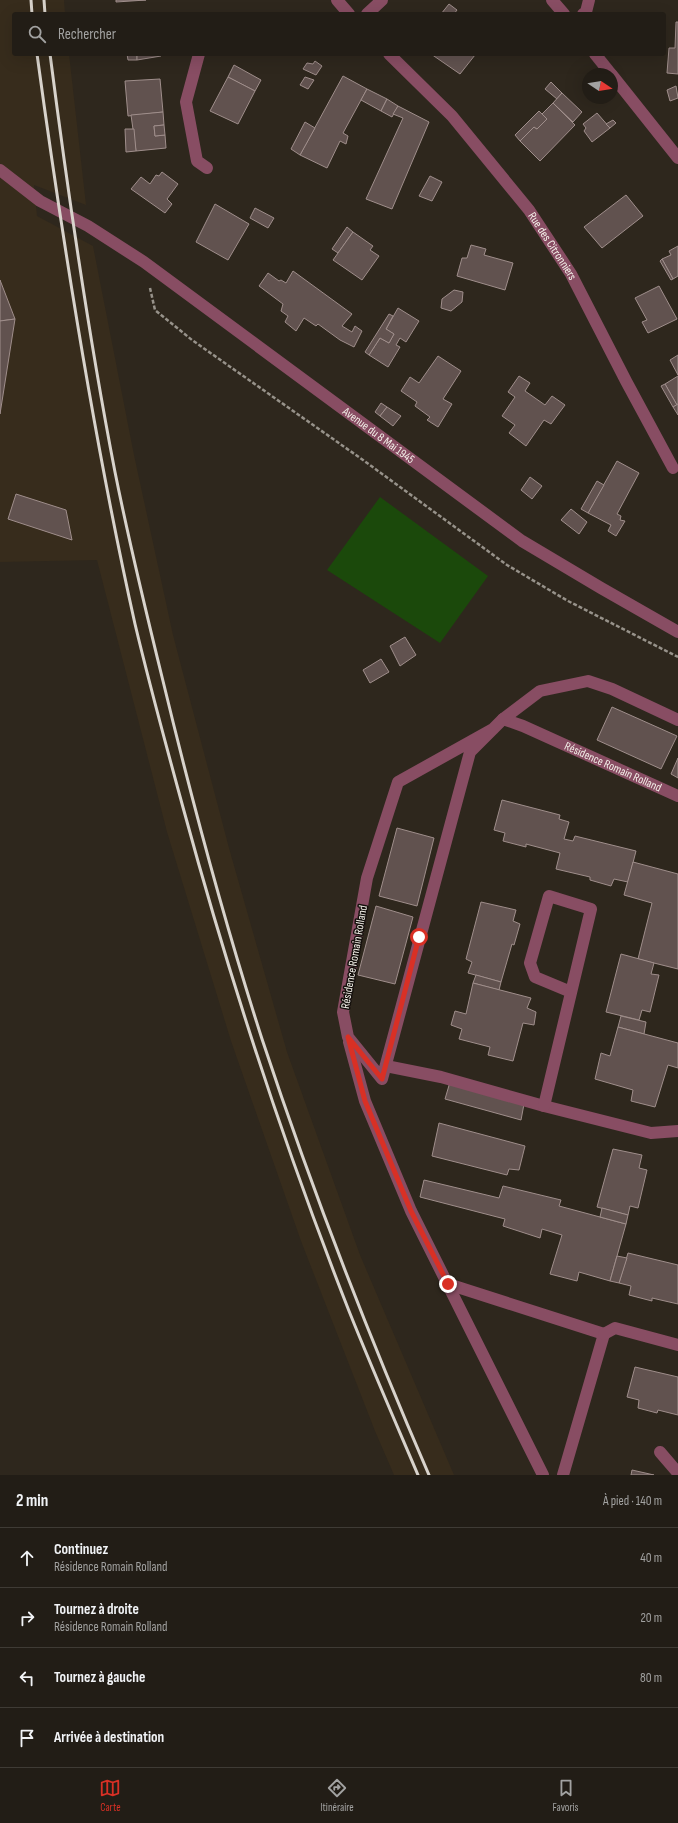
<!DOCTYPE html>
<html lang="fr">
<meta charset="utf-8">
<style>
:root{--surface:#221d16;--page:#2e2a23;--text:#f1f3f6;--muted:#a2a2a1;--line:#3f3b35;--accent:#d93025}
body{margin:0;font-family:"Sofia Sans Condensed",sans-serif;background:var(--page);color:var(--text)}
.compass{position:absolute;left:582px;top:68px;width:36px;height:36px;border-radius:50%;background:var(--surface);box-shadow:0 4px 16px #0002;rotate:102deg}
.stop{position:absolute;width:12px;height:12px;margin:-9px;border:3px solid #d93025;border-radius:50%;background:#fff}
.stop.end{background:#d93025;border-color:#fff;box-shadow:0 1px 4px #0008}
.list{margin:0;padding:0;list-style:none}
h2{display:flex;justify-content:space-between;align-items:center;height:52px;margin:0;padding:0 16px;font-size:17px}
h2 small{font-size:13px;font-weight:400;color:var(--muted)}
.list li{display:grid;grid-template-columns:26px 1fr auto;gap:12px;align-items:center;box-sizing:border-box;height:60px;padding:0 16px;border-top:1px solid var(--line)}
.list b{display:block;font-size:15px;white-space:nowrap}
.list p{margin:0;font-size:13px;white-space:nowrap;color:var(--muted)}
.list em{font-size:13px;font-style:normal;color:var(--muted)}
.icon{flex:none;width:22px;height:22px;fill:none;stroke:currentColor;stroke-width:2;stroke-linecap:round;stroke-linejoin:round}
.map{position:relative;flex:none;width:678px;height:1475px;overflow:hidden}
.search{position:absolute;background:var(--surface);box-shadow:0 4px 16px #0002;left:12px;right:12px;top:12px;height:44px;display:flex;align-items:center;gap:10px;box-sizing:border-box;padding:0 14px;border-radius:4px;color:var(--muted);font-size:15px}
.sheet{height:292px;background:var(--surface)}
nav{display:flex;justify-content:space-around;align-items:center;box-sizing:border-box;height:56px;border-top:1px solid var(--line);background:var(--surface);font-size:11px;color:var(--muted)}
nav a{display:grid;justify-items:center;gap:2px}
nav .on{color:var(--accent)}
.map>svg:first-child{display:block}
.built{fill:#372c1c}
.green{fill:#1b490b}
.building{fill:#61524f;stroke:#9f8e8b}
.lines{fill:none;stroke-linecap:round;stroke-linejoin:round}
.path{stroke:#97928a;stroke-width:2.5;stroke-dasharray:4 2;stroke-linecap:butt}
.minor{stroke:#884d63;stroke-width:12}
.rail{stroke:#d8d3cc;stroke-width:3}
.route{stroke:#d93025;stroke-width:5}
.labels{text-anchor:middle;stroke-width:3;stroke-linejoin:round;paint-order:stroke}
.street-label{font-size:12px;fill:#f4f0e9;stroke:#14100c}
</style>
<div class="map">
<svg width="678" height="1475" viewBox="0 0 678 1475">
<rect width="100%" height="100%" fill="#2e271d"/>
<path class="built" d="M0,0h64l1,14h-51v40h55l17,151 -52,-20 3,31 56,30 41,209 39,180 56,213 58,204 73,203 94,220h-60l-19,-44 -74,-190 -70,-200 -64,-209 -70,-272 -97,2z"/>
<path class="green" d="M380,497l108,79 -48,67 -113,-73z"/>
<g class="building">
<path d="M116,0h30l-30,2z"/>
<path d="M449,4l8,6 -3,4h-13z"/>
<path d="M676,22h2v52l-11,-1 2,-25h6z"/>
<path d="M127,54h10v6h-9z"/>
<path d="M137,54h24v2l-24,4z"/>
<path d="M431,54h42l2,1 -15,19z"/>
<path d="M315,61l7,5 -6,9 -13,-6 4,-6 6,1z"/>
<path d="M234,65l27,15 -6,11 -27,-14z"/>
<path d="M343,76l24,13 -24,44 5,3 -2,8 -6,-3 -13,27 -27,-13z"/>
<path d="M228,77l27,14 -17,33 -28,-13z"/>
<path d="M305,77l9,3 -6,9 -8,-4z"/>
<path d="M160,79l3,33 -35,4 -3,-35z"/>
<path d="M551,82l11,11 -5,6 -12,-10z"/>
<path d="M676,86l2,12 -8,3 -3,-11z"/>
<path d="M367,89l20,10 -6,12 -20,-11z"/>
<path d="M562,93l20,19 -9,10 -20,-19z"/>
<path d="M387,99l11,7 -6,11 -11,-6z"/>
<path d="M553,103l22,22 -35,36 -20,-20 14,-14 3,2 10,-10 -5,-5z"/>
<path d="M398,106l31,16 -37,87 -26,-10 37,-81 -10,-4z"/>
<path d="M539,111l8,8 -10,10 -3,-2 -14,14 -5,-6z"/>
<path d="M163,112l1,13 -10,1 1,10 10,-1 1,13 -30,3 -5,-36z"/>
<path d="M597,113l13,15 -18,14 -8,-11 2,-3 -3,-4z"/>
<path d="M613,120l3,3 -6,5 -4,-4z"/>
<path d="M305,122l10,6 -15,27 -9,-6z"/>
<path d="M164,125l1,10 -10,1 -1,-10z"/>
<path d="M125,129h9l2,22 -10,1z"/>
<path d="M162,172l16,12 -11,15 5,5 -7,9 -34,-24 10,-12 9,7 6,-9 3,1z"/>
<path d="M430,176l12,6 -10,19 -13,-5z"/>
<path d="M626,195l17,21 -41,32 -18,-21z"/>
<path d="M215,204l34,20 -21,36 -32,-18z"/>
<path d="M255,208l19,10 -6,10 -18,-10z"/>
<path d="M347,227l6,5 -15,21 -6,-4z"/>
<path d="M353,232l20,14 -3,4 9,6 -17,24 -29,-20z"/>
<path d="M471,245l15,4 -2,6 29,8 -8,27 -48,-14 5,-18h5z"/>
<path d="M678,246v30l-5,3 -11,-20 9,-4 -2,-4z"/>
<path d="M662,259l11,20 -2,1 -11,-19z"/>
<path d="M293,271l59,43 -10,12 10,6 3,-6 7,5 -8,16 -14,-7 -22,-16 -2,2 -12,-8 -8,13 -11,-9 3,-6 -7,-5 2,-7 -24,-18 9,-13 11,8 2,-1 5,3z"/>
<path d="M0,280l15,39 -15,2z"/>
<path d="M659,286l18,33 -29,14 -6,-11 5,-2 -12,-22z"/>
<path d="M454,290l9,2 -1,10 -11,9 -10,-3 1,-9z"/>
<path d="M398,308l21,13 -13,21 -6,-4 -4,7 4,2 -12,20 -19,-12 11,-17 9,5 5,-9 -8,-5z"/>
<path d="M389,314l4,2 -7,13 8,5 -5,9 -9,-5 -11,17 -4,-3z"/>
<path d="M15,319l-15,95v-93z"/>
<path d="M678,355v20l-8,-15z"/>
<path d="M438,356l23,15 -18,28 9,5 -14,23 -11,-7 3,-3 -15,-11 2,-4 -16,-11 9,-14 9,6z"/>
<path d="M519,376l11,7 -5,8 20,14 7,-9 13,9 -14,19 -7,-4 -18,26 -17,-13 6,-8 -13,-9 13,-19 -7,-5z"/>
<path d="M678,376v28l-1,1 -12,-21z"/>
<path d="M665,384l12,21 -4,2 -12,-21z"/>
<path d="M381,403l6,4 -7,9 -5,-4z"/>
<path d="M678,404v11l-5,-8z"/>
<path d="M387,407l14,9 -8,10 -13,-10z"/>
<path d="M617,461l22,12 -22,41 4,2 -1,4 5,1 -9,15 -8,-5 3,-6 -23,-12z"/>
<path d="M530,477l12,9 -10,13 -11,-9z"/>
<path d="M597,481l7,4 -16,28 -7,-4z"/>
<path d="M16,494l50,16 6,30 -64,-21z"/>
<path d="M571,509l16,13 -8,12 -18,-14z"/>
<path d="M405,637l11,18 -16,11 -10,-20z"/>
<path d="M381,659l8,13 -19,11 -7,-13z"/>
<path d="M612,707l65,29 -16,33 -64,-29z"/>
<path d="M678,758v20l-7,-4z"/>
<path d="M502,800l58,15 -1,4 10,3 -5,17 9,2 2,-5 61,15 -8,31 -14,-3 -3,7 -21,-6v-3l-34,-8 4,-16 -34,-9v3l-23,-6 2,-8 -11,-3z"/>
<path d="M397,828l37,10 -17,68 -38,-10z"/>
<path d="M633,862l45,12v95l-40,-10 14,-56 -28,-8z"/>
<path d="M481,902l35,8 -3,11 7,3 -6,21 -2,-1 -11,38 -33,-9 4,-11 -6,-3z"/>
<path d="M376,906l37,11 -18,67 -37,-9z"/>
<path d="M621,954l33,9 -3,11 8,1 -9,37 -8,-2 -3,10 -33,-8z"/>
<path d="M476,975l25,7 -2,8 -26,-7z"/>
<path d="M473,983l58,15 -4,10 9,4 -2,13 -11,-2 -10,38 -25,-6 2,-8 -31,-8 3,-10 -11,-4 4,-14 11,3z"/>
<path d="M621,1016l25,6 -2,12 -26,-7z"/>
<path d="M618,1027l60,16v25l-10,-3 -13,42 -24,-6 2,-11 -38,-11 6,-26 9,3z"/>
<path d="M450,1082l74,22 -3,16 -76,-21z"/>
<path d="M439,1123l86,23 -6,24 -10,-1 -2,6 -75,-19z"/>
<path d="M613,1149l29,6 -3,13 8,2 -9,38 -8,-2 -2,9 -31,-8z"/>
<path d="M424,1180l75,18 4,-12 58,14 -2,6 67,18 -16,57 -31,-9 -2,9 -27,-7 12,-39 -20,-6 -2,9 -37,-12 2,-7 -85,-22z"/>
<path d="M602,1208l26,7 -2,9 -26,-7z"/>
<path d="M628,1253l50,12v39l-26,-6v3l-23,-6 2,-9 -12,-3z"/>
<path d="M617,1256l10,2 -8,25 -9,-2z"/>
<path d="M635,1367l43,10v38l-20,-5 -1,3 -19,-5 1,-8 -12,-3z"/>
<path d="M632,1470l22,5h-23z"/>
</g>
<g class="lines">
<path class="path" d="M150,288l5,22 37,30 171,120 144,105 61,36 110,56"/>
<g class="minor">
<path d="M337,0l12,14"/>
<path d="M552,0l12,14"/>
<path d="M367,14l15,-14"/>
<path d="M583,14l3,-2 3,-12"/>
<path d="M199,54l-13,48 11,59 10,7"/>
<path id="s1" d="M389,54l63,62 77,94 42,64 55,107 47,87"/>
<path d="M595,54l16,20"/>
<path d="M612,75l66,83"/>
<path id="s2" d="M0,170l40,31 48,25 56,36 378,279 79,47 77,44"/>
<path id="s3" d="M503,719l20,7 155,70"/>
<path d="M493,729l-95,53 -31,96 -24,134 5,25 34,42 88,-327 33,-33 37,-28 48,-10 24,8 66,31"/>
<path d="M349,1042l16,59 46,110 132,264"/>
<path d="M386,1066l55,11 103,29 107,27 27,-2"/>
<path d="M544,1106l47,-197 -42,-13 -19,67 5,14 36,15"/>
<path d="M448,1284l156,50 -41,141"/>
<path d="M604,1334l11,-6 63,17"/>
<path d="M660,1452l18,21"/>
</g>
<g class="rail">
<path d="M31,0l1,14"/>
<path d="M44,0l1,14"/>
<path d="M37,54c26,191 56,382 98,570 15,63 32,125 49,187 46,169 101,337 165,500 22,55 46,110 69,164"/>
<path d="M50,54c18,140 38,279 65,418 14,70 31,140 48,209 29,120 61,240 99,358 49,148 105,293 167,436"/>
</g>
</g>
<g class="lines">
<path class="route" d="M419,937l-37,142 -34,-42 17,64 46,110 37,73"/>
</g>
<g class="labels">
<g class="street-label">
<text dy="4" stroke="none"><textPath href="#s1" startOffset="253">Rue des Citronniers</textPath></text>
<text dy="4" stroke="none"><textPath href="#s2" startOffset="463">Avenue du 8 Mai 1945</textPath></text>
<text dy="4" stroke="none"><textPath href="#s3" startOffset="120">Résidence Romain Rolland</textPath></text>
<text transform="translate(354 957) rotate(-80)" y="4">Résidence Romain Rolland</text>
</g>
</g>
</svg>
<svg class="compass" viewBox="-18 -18 36 36"><path d="M0-13l5 13h-10z" fill="#e53935"/><path d="M0 13l5-13h-10z" fill="#a2a2a1"/></svg>
<div class="stop" style="left:419px;top:937px"></div>
<div class="stop end" style="left:448px;top:1284px"></div>
<div class="search"><svg class="icon" aria-label="search" viewBox="0 0 24 24"><circle cx="10" cy="10" r="6"/><path d="M15 15l6 6"/></svg>Rechercher</div>
</div>
<section class="sheet">
<h2>2 min<small>À pied · 140 m</small></h2>
<ul class="list">
<li><svg class="icon" aria-label="ahead" viewBox="0 0 24 24"><path d="M12 20V5M6 11l6-6 6 6"/></svg><div><b>Continuez</b><p>Résidence Romain Rolland</p></div><em>40 m</em></li>
<li><svg class="icon" aria-label="right" viewBox="0 0 24 24"><path d="M7 20v-9h11M14 6l5 5-5 5"/></svg><div><b>Tournez à droite</b><p>Résidence Romain Rolland</p></div><em>20 m</em></li>
<li><svg class="icon" aria-label="left" viewBox="0 0 24 24"><path d="M17 20v-9H6M10 6l-5 5 5 5"/></svg><div><b>Tournez à gauche</b></div><em>80 m</em></li>
<li><svg class="icon" aria-label="arrive" viewBox="0 0 24 24"><path d="M6 21V4h12l-3 4 3 4H6"/></svg><div><b>Arrivée à destination</b></div></li>
</ul>
</section>
<nav>
<a class="on"><svg class="icon" aria-label="map" viewBox="0 0 24 24"><path d="M3 6l6-2 6 2 6-2v14l-6 2-6-2-6 2zM9 4v14M15 6v14"/></svg>Carte</a>
<a><svg class="icon" aria-label="directions" viewBox="0 0 24 24"><path d="M12 3l9 9-9 9-9-9zM9 14v-3h6M13 9l2 2-2 2"/></svg>Itinéraire</a>
<a><svg class="icon" aria-label="saved" viewBox="0 0 24 24"><path d="M7 4h10v16l-5-4-5 4z"/></svg>Favoris</a>
</nav>
